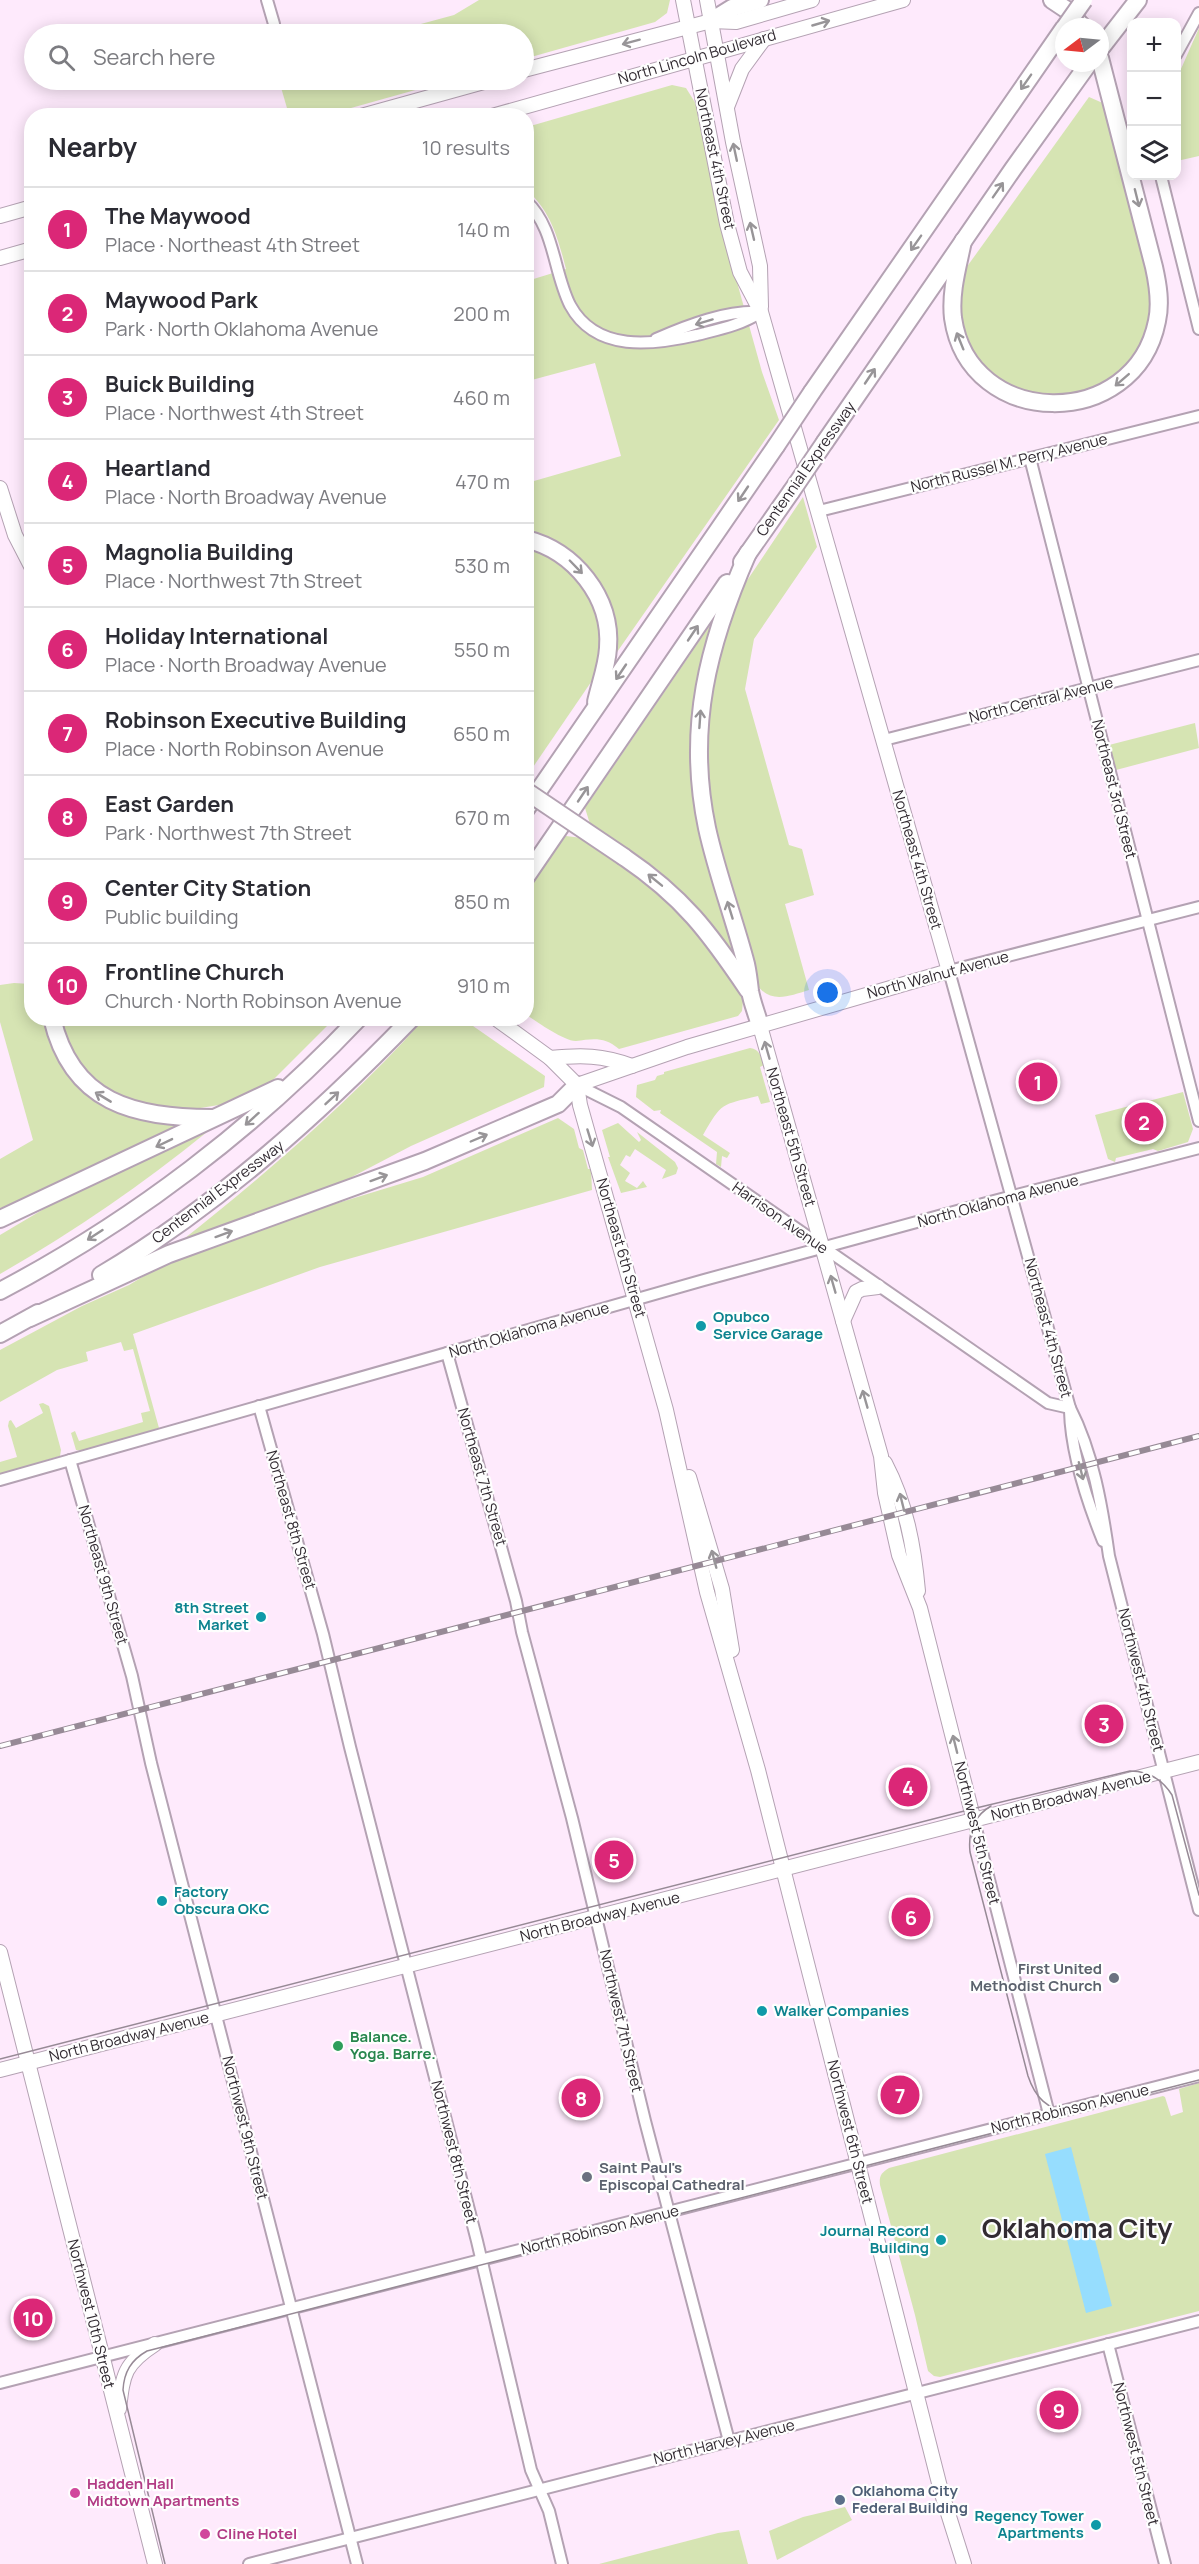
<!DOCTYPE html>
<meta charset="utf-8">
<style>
:root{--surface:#fff;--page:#f2f2f3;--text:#2b2b33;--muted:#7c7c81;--line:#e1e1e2;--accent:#db2777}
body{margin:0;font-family:Manrope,sans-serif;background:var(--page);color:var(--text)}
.controls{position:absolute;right:18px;top:18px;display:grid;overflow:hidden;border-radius:12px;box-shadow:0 3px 15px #0003}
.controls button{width:54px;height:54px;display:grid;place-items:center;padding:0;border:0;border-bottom:2px solid var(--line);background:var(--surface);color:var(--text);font:30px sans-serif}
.compass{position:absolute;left:1055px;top:18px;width:54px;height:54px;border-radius:50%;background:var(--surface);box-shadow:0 3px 15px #0003;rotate:254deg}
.you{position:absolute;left:828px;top:993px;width:21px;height:21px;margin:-15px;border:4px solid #fff;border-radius:50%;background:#1a73e8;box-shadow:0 0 0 9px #1a73e833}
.badge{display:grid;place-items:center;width:39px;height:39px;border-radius:50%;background:var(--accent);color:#fff;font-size:20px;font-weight:700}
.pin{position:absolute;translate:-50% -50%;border:3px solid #fff;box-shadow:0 2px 6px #0006}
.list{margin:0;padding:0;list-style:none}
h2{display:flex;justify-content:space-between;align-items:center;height:78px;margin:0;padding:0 24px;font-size:26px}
h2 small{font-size:20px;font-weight:400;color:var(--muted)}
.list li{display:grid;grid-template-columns:39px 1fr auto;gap:18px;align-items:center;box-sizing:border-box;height:84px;padding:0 24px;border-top:2px solid var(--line)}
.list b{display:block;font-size:22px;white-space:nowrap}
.list p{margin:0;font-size:20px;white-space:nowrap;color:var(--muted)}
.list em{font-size:20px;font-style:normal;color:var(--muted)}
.icon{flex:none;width:33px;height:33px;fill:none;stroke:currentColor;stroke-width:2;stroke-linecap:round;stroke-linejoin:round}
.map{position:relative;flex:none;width:1199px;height:2564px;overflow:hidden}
.search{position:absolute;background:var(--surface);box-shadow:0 3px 15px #0003;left:24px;top:24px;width:510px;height:66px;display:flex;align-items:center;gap:15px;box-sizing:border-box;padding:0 21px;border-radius:33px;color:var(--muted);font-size:22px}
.panel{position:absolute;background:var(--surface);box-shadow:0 3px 15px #0003;left:24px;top:108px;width:510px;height:918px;border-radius:24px}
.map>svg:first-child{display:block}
.green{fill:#d6e4b3}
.water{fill:#96ddfe}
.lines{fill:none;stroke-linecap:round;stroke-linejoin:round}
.minor-casing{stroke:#b4a2b3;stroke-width:14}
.major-casing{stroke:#b4a2b3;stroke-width:16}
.highway-casing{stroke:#b4a2b3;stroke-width:20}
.minor{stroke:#fff;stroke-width:10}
.major{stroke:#fff;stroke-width:14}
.highway{stroke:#fff;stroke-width:16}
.tram{stroke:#978a96;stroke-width:1.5}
.rail-casing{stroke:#978a96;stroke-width:6}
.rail{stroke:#fefefe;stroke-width:4;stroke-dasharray:11;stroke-linecap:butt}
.highway-bridge-casing{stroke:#b4a2b3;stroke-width:20;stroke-linecap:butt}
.highway-bridge{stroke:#fff;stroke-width:16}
.oneway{stroke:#989598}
.culture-dot{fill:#0f9aa8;stroke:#fefefe;stroke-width:2}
.worship-dot{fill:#6b7280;stroke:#fefefe;stroke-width:2}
.leisure-dot{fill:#2e9e5b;stroke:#fefefe;stroke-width:2}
.hotel-dot{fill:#d1479c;stroke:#fefefe;stroke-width:2}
.service-dot{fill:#5c6f8a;stroke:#fefefe;stroke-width:2}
.labels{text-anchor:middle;stroke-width:4.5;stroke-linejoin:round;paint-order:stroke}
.street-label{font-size:15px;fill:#322b32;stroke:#fefefe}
.culture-label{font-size:15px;font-weight:bold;fill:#0d838f;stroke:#fefefe;text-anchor:start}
.worship-label{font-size:15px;font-weight:bold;fill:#5b616d;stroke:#fefefe;text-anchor:end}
.leisure-label{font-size:15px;font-weight:bold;fill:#27864d;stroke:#fefefe;text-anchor:start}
.hotel-label{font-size:15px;font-weight:bold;fill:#b23c85;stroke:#fefefe;text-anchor:start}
.service-label{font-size:15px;font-weight:bold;fill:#4e5e75;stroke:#fefefe;text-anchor:start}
.town-label{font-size:27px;font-weight:bold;fill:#322b32;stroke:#fefefe}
</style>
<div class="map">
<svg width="1199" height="2564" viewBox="0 0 1199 2564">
<rect width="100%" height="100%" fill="#feeafc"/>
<g class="green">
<path d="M479,0h191l-3,13 -12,9 -131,37v-25h-140l70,-19z"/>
<path d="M1199,28v128l-22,5v-83z"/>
<path d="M287,80h164l-125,35h-37l-9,-31z"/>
<path d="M672,85l14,3 10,16 24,117 42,151 17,48 -164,235 -6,-49 -82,-73v-50l94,-27 -26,-93 -67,18 -1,-100 39,-12c-8,-31 -15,-57 -39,-79v-63z"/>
<path d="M1089,97l16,7 43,166 5,42 -11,34 -23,30 -49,22 -51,-6 -28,-18 -22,-28 -8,-25 -1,-39 6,-14z"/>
<path d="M803,497l14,50 -63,92 -9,50 44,156 13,4 12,46 -29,9 24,86c-20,6 -38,14 -52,-5l-43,-151 -8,-48 1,-97 35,-101z"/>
<path d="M526,544l11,4 40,26 22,40 1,55 -69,101 -4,1z"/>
<path d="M713,621l-19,105 44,231 -5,2 -143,-135 -5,-16z"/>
<path d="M1195,723l4,25 -83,22 -7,-25z"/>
<path d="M566,836l16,2 39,26 61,46 50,66 11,25 -1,10 -4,5 -119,33c-15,-13 -27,-10 -43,-8 -10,1 -41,-20 -49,-26l-1,-126z"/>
<path d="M14,983l17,1 1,34 14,1 28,61 105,43 1,5 -138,67 -42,13v-49l33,-19 -33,-118v-37z"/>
<path d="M59,1019h275l-66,66 -43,19 -43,7 -45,-6 -39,-19 -25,-30z"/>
<path d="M424,1019h39l82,57 -1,11 -133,59 -82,43 -149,53c87,-69 170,-140 244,-223z"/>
<path d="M750,1048c10,1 11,9 14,17l-4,2 10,35 -9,2 -3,-8c-37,9 -36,6 -55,39l27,18 -3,5 -5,-2 -1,11 -5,-3 1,-12 -57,-39 1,-3 -7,1 -18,-14 1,-12 18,-5 2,-4 7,-2v-2z"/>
<path d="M1183,1092l10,37 -5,13 -30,9 -5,-2 -37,9 -1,4 -7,-3 -13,-44z"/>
<path d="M558,1118l16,11 5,19 4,2 5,19h3l1,21 -272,77 -187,67 26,94 -77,23 -6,-1 -5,-17 4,-2 4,10 64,-19 -2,-9 9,-2 -17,-62 -9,2 -3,-9 -35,10 2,9 -31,9 -57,32v-52l82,-44 47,-21 40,-24 100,-37 154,-47z"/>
<path d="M618,1123l21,19 2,-2 -4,-8 38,30 3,6 -2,6 -14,5 4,-9 -31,-21 -5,8 -4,-2 -6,10 10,8 -5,8 12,7 6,-7 4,6 -26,6 -13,-36h2l-8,-27z"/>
<path d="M205,1130l2,2c-65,53 -134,100 -207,142v-39l69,-41z"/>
<path d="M43,1403l6,3 12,44 -1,6 -60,18v-12l17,-5 -9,-31 1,-5 2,-1 5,8 27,-15 -4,-9z"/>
<path d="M1199,2083v228l-259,66 -6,-1 -6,-5 -13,-56 -35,-130c-1,-9 1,-12 9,-17l274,-72 2,1 6,19 12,-4 -4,-23z"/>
<path d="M845,2507l7,13 -75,40 -8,-29 34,-14z"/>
<path d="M739,2530l9,34h-149l119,-31z"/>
</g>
<path class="water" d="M1071,2147l41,159 -26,7 -41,-159z"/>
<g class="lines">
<g class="minor-casing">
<g id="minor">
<path d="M267,0l7,24v10"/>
<path d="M1176,55l23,-42"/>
<path d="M1161,176l38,153"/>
<path d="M526,201c29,27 27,70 44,104 26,48 83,40 127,30 23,-6 44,-10 64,-23"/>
<path d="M656,339c32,-14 71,-29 105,-27"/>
<path d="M1030,458l169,663"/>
<path d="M819,511l380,-95"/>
<path d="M884,740l315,-80"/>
<path d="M1199,907l-250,64 121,437c23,45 32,98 39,148l90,354"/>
<path d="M577,1085l44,22 427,296 22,5"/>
<path d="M447,1353l69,248 6,31 50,186 73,303 84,320"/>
<path d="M259,1406l64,228 27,113 127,494 54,229 18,41 13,53"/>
<path d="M1070,1411c1,43 17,90 33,130"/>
<path d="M70,1460l62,216 19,87 206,801"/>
<path d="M0,1480l704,-200 286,-78 209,-54"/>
<path d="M974,1821l75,293"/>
<path d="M1108,2344l57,220"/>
<path d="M0,2383l1199,-307"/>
<path d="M249,2564l950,-243"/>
</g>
</g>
<g class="major-casing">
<g id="major">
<path d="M707,0l26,142 27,124 1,41"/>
<path d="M524,70l187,-49 25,1 76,-22"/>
<path d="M727,107l15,-38 22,-30"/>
<path d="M361,116l130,-36"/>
<path d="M492,116l411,-116"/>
<path d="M0,216l32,-9"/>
<path d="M0,258l32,-9"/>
<path d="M0,488l15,47 17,33"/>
<path d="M495,1018l55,40 27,27"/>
<path d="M760,1026l121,430 4,37 14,62 21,53 54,213"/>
<path d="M550,1058c32,-3 52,-3 82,8"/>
<path d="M577,1085l3,20 86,305 41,182 51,178 183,721 23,73"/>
<path d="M577,1085l110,-38 262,-76 -188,-659 -21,-40 -13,-48 -44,-224"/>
<path d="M843,1321l13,-29 6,-3 16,-2"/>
<path d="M885,1463c21,40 29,83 33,128"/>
<path d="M689,1477l33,112 10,61"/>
<path d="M0,1952l155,612"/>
<path d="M0,2070l1199,-308"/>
<path d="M119,2409c4,-35 5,-45 36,-65"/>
</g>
</g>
<g class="highway-casing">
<g id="highway">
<path d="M1052,0l15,10 16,17"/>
<path d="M711,21l21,-13 28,-8"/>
<path d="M1100,49l38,-49"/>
<path d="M963,241c-5,25 -13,51 -10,77 16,112 182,114 204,3 4,-18 1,-36 -3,-54l-54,-209"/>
<path d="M812,392l252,-364"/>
<path d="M825,442l188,-273 76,-106"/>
<path d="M526,539c48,12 86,58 82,109 -1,18 -8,36 -12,54"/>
<path d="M748,553c-40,91 -62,175 -41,275 10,46 27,90 39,136 2,9 3,18 4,27 2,12 7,23 10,35"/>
<path d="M742,562l49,-70"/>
<path d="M526,809l250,-363"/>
<path d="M624,857c59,40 85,75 124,133"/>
<path d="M526,877l201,-294"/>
<path d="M52,1018c20,86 82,99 160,100"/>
<path d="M0,1219l278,-131"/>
<path d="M101,1275c116,-69 217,-160 311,-257"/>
<path d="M0,1291c133,-70 256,-164 359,-273"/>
<path d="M30,1318l139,-64 256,-93 133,-57 19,-19"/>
<path d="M0,1334l38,-21"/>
</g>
</g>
<use href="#minor" class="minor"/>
<use href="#major" class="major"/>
<use href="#highway" class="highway"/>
<g class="tram">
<path d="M991,1806c-17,10 -23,27 -21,46l58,224c7,21 19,34 42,36"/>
<path d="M0,2059l972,-250 158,-38c19,0 32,8 42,24l27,100"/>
<path d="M165,2564l-42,-174c1,-18 8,-30 24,-39l1052,-271"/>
</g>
<g class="rail-casing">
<path id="rail" d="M0,1746l1199,-310"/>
</g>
<use href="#rail" class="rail"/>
<g class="highway-bridge-casing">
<g id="highway-bridge">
<path d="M1065,27l19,-27"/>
<path d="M776,446l36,-54"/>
<path d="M791,492l34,-50"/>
<path d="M526,791l98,66"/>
</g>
</g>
<use href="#highway-bridge" class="highway-bridge"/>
</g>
<defs><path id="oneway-shaft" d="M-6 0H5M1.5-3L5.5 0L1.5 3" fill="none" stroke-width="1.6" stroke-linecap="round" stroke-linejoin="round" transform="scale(1.5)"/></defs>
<g class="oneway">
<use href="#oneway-shaft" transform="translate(821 23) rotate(-16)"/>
<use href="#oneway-shaft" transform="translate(631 42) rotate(165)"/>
<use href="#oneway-shaft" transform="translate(1026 82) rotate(125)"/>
<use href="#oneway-shaft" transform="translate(735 152) rotate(-102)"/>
<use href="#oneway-shaft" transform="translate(998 190) rotate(-55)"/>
<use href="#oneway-shaft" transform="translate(1137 198) rotate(76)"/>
<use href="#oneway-shaft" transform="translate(752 231) rotate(-103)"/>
<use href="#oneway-shaft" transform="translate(916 243) rotate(125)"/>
<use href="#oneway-shaft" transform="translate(704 322) rotate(163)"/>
<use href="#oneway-shaft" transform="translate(960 341) rotate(-112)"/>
<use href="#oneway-shaft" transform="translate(870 376) rotate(-56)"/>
<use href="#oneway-shaft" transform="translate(1122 380) rotate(139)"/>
<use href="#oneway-shaft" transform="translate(743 494) rotate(124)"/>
<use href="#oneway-shaft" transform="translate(576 567) rotate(46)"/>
<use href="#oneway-shaft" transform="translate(693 633) rotate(-56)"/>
<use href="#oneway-shaft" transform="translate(621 672) rotate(124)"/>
<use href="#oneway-shaft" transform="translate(700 719) rotate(-86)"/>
<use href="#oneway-shaft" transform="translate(583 794) rotate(-56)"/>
<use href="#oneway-shaft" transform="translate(655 880) rotate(-141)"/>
<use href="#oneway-shaft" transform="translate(730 910) rotate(-107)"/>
<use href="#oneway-shaft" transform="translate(767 1050) rotate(-106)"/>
<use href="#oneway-shaft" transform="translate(103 1097) rotate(-149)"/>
<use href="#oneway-shaft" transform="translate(332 1098) rotate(-43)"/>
<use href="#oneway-shaft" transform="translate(252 1119) rotate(138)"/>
<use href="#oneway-shaft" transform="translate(479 1138) rotate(-23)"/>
<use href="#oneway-shaft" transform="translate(590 1138) rotate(73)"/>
<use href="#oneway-shaft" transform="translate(164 1143) rotate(154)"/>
<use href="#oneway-shaft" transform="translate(379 1178) rotate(-20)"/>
<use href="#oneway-shaft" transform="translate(224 1234) rotate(-20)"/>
<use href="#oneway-shaft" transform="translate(95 1235) rotate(147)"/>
<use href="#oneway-shaft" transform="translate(833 1284) rotate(-106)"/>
<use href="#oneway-shaft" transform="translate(865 1399) rotate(-106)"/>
<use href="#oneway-shaft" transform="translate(1081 1471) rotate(76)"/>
<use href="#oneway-shaft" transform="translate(902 1502) rotate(-104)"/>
<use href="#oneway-shaft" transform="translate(714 1559) rotate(-105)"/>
<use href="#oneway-shaft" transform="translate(955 1744) rotate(-104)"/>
</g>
<g class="culture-dot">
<circle cx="701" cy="1326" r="6"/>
<circle cx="261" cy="1617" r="6"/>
<circle cx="162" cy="1901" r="6"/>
<circle cx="762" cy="2011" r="6"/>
<circle cx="941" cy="2240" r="6"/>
<circle cx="1096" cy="2525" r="6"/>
</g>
<g class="worship-dot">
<circle cx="1114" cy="1978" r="6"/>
<circle cx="587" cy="2177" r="6"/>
</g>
<circle class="leisure-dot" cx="338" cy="2046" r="6"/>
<g class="hotel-dot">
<circle cx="75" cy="2493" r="6"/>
<circle cx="205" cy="2534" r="6"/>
</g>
<circle class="service-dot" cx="840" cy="2500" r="6"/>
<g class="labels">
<g class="street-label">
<text transform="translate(697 57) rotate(-16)" y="5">North Lincoln Boulevard</text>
<text transform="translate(715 159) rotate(78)" y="5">Northeast 4th Street</text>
<text transform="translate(1009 463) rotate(-14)" y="5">North Russel M. Perry Avenue</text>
<text transform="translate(806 469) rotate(-55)" y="5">Centennial Expressway</text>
<text transform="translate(1041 700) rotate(-14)" y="5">North Central Avenue</text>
<text transform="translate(1114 789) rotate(76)" y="5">Northeast 3rd Street</text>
<text transform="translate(917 860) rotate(74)" y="5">Northeast 4th Street</text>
<text transform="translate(938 975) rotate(-15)" y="5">North Walnut Avenue</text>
<text transform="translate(791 1137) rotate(74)" y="5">Northeast 5th Street</text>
<text transform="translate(218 1192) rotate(-37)" y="5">Centennial Expressway</text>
<text transform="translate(998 1201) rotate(-15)" y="5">North Oklahoma Avenue</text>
<text transform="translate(780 1218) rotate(35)" y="5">Harrison Avenue</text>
<text transform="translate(621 1248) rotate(74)" y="5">Northeast 6th Street</text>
<text transform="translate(1048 1328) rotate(75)" y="5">Northeast 4th Street</text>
<text transform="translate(529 1330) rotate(-16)" y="5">North Oklahoma Avenue</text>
<text transform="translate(482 1477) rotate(74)" y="5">Northeast 7th Street</text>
<text transform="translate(291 1520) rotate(74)" y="5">Northeast 8th Street</text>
<text transform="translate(103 1575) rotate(74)" y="5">Northeast 9th Street</text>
<text transform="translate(1141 1680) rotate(76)" y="5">Northwest 4th Street</text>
<text transform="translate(1071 1796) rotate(-14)" y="5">North Broadway Avenue</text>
<text transform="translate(977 1833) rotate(76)" y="5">Northwest 5th Street</text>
<text transform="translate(600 1917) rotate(-14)" y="5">North Broadway Avenue</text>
<text transform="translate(621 2021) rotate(77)" y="5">Northwest 7th Street</text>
<text transform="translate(129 2037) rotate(-14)" y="5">North Broadway Avenue</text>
<text transform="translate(1070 2109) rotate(-14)" y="5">North Robinson Avenue</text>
<text transform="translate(245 2128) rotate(76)" y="5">Northwest 9th Street</text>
<text transform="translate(850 2132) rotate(76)" y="5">Northwest 6th Street</text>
<text transform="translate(454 2152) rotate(76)" y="5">Northwest 8th Street</text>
<text transform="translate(600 2230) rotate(-14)" y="5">North Robinson Avenue</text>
<text transform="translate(91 2314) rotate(76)" y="5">Northwest 10th Street</text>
<text transform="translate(724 2442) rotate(-14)" y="5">North Harvey Avenue</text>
<text transform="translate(1136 2454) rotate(76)" y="5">Northwest 5th Street</text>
</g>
<g class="culture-label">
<text x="713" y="1322">Opubco<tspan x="713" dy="17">Service Garage</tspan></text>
<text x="249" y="1613" text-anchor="end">8th Street<tspan x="249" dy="17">Market</tspan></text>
<text x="174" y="1897">Factory<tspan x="174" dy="17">Obscura OKC</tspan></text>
<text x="774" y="2016">Walker Companies</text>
<text x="929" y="2236" text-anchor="end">Journal Record<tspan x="929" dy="17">Building</tspan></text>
<text x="1084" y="2521" text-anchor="end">Regency Tower<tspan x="1084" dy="17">Apartments</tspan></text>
</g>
<g class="worship-label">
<text x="1102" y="1974">First United<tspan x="1102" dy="17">Methodist Church</tspan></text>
<text x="599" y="2173" text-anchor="start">Saint Paul's<tspan x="599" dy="17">Episcopal Cathedral</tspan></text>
</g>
<g class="leisure-label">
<text x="350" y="2042">Balance.<tspan x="350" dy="17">Yoga. Barre.</tspan></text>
</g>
<g class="hotel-label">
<text x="87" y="2489">Hadden Hall<tspan x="87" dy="17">Midtown Apartments</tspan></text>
<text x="217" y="2539">Cline Hotel</text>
</g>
<g class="service-label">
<text x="852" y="2496">Oklahoma City<tspan x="852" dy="17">Federal Building</tspan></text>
</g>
<g class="town-label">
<text x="1077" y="2238">Oklahoma City</text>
</g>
</g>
</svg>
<div class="controls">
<button>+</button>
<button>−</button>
<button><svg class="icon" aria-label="layers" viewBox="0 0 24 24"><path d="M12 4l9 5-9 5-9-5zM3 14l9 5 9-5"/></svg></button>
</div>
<svg class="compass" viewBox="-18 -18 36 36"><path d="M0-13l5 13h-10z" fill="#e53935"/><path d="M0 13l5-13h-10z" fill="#7c7c81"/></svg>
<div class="you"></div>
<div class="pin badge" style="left:1038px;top:1082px">1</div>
<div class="pin badge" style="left:1144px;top:1122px">2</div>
<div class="pin badge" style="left:1104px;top:1724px">3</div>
<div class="pin badge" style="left:908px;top:1787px">4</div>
<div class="pin badge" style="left:614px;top:1860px">5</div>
<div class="pin badge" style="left:911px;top:1917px">6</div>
<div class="pin badge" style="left:900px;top:2095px">7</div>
<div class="pin badge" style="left:581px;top:2098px">8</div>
<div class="pin badge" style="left:1059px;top:2410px">9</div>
<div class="pin badge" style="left:33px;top:2318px">10</div>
<div class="search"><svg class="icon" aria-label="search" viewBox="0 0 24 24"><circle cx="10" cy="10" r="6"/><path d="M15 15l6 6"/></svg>Search here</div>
<section class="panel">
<h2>Nearby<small>10 results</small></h2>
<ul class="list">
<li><span class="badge">1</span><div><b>The Maywood</b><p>Place · Northeast 4th Street</p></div><em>140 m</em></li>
<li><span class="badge">2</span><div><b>Maywood Park</b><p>Park · North Oklahoma Avenue</p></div><em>200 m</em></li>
<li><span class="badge">3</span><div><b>Buick Building</b><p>Place · Northwest 4th Street</p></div><em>460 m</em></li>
<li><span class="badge">4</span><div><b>Heartland</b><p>Place · North Broadway Avenue</p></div><em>470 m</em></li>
<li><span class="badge">5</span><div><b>Magnolia Building</b><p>Place · Northwest 7th Street</p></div><em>530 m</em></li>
<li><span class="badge">6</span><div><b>Holiday International</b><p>Place · North Broadway Avenue</p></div><em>550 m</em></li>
<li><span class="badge">7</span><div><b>Robinson Executive Building</b><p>Place · North Robinson Avenue</p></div><em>650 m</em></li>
<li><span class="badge">8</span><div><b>East Garden</b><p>Park · Northwest 7th Street</p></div><em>670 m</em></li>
<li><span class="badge">9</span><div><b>Center City Station</b><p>Public building</p></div><em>850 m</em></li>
<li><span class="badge">10</span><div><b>Frontline Church</b><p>Church · North Robinson Avenue</p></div><em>910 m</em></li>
</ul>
</section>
</div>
